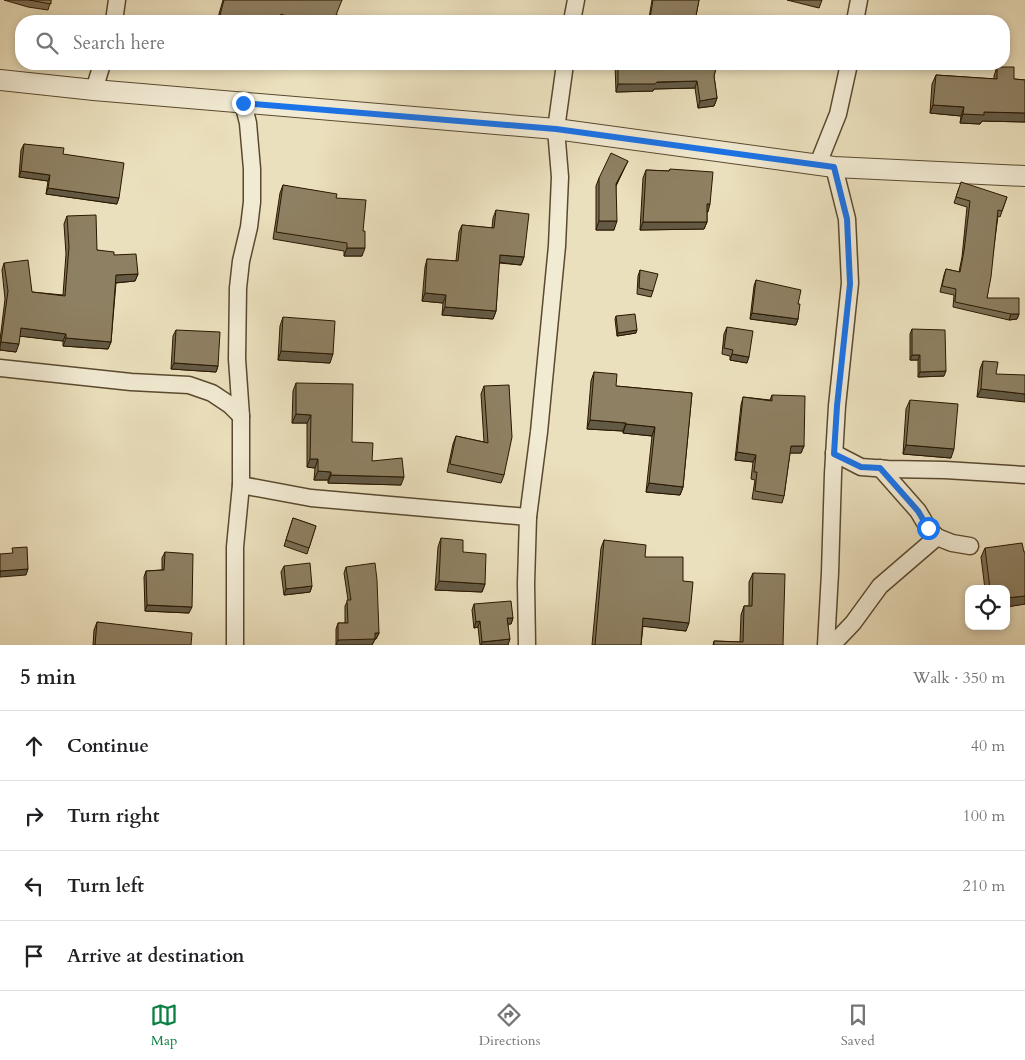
<!DOCTYPE html>
<meta charset="utf-8">
<style>
:root{--surface:#fff;--page:#f6f6f6;--text:#202124;--muted:#757577;--line:#e0e0e0;--accent:#0b8043}
body{margin:0;font-family:Cardo,serif;background:var(--page);color:var(--text)}
.controls{position:absolute;right:15px;bottom:15px;display:grid;overflow:hidden;border-radius:10px;box-shadow:0 2px 8px #0003}
.controls button{width:45px;height:45px;display:grid;place-items:center;padding:0;border:0;border-bottom:1px solid var(--line);background:var(--surface);color:var(--text);font:25px sans-serif}
.stop{position:absolute;width:15px;height:15px;margin:-11px;border:4px solid #1a73e8;border-radius:50%;background:#fff}
.stop.end{background:#1a73e8;border-color:#fff;box-shadow:0 1px 5px #0008}
.list{margin:0;padding:0;list-style:none}
h2{display:flex;justify-content:space-between;align-items:center;height:65px;margin:0;padding:0 20px;font-size:21px}
h2 small{font-size:16px;font-weight:400;color:var(--muted)}
.list li{display:grid;grid-template-columns:32px 1fr auto;gap:15px;align-items:center;box-sizing:border-box;height:70px;padding:0 20px;border-top:1px solid var(--line)}
.list b{display:block;font-size:19px;white-space:nowrap}
.list em{font-size:16px;font-style:normal;color:var(--muted)}
.icon{flex:none;width:28px;height:28px;fill:none;stroke:currentColor;stroke-width:2;stroke-linecap:round;stroke-linejoin:round}
.map{position:relative;flex:none;width:1025px;height:645px;overflow:hidden}
.search{position:absolute;background:var(--surface);box-shadow:0 2px 8px #0003;left:15px;right:15px;top:15px;height:55px;display:flex;align-items:center;gap:12px;box-sizing:border-box;padding:0 18px;border-radius:20px;color:var(--muted);font-size:19px}
.sheet{height:345px;background:var(--surface)}
nav{display:flex;justify-content:space-around;align-items:center;box-sizing:border-box;height:70px;border-top:1px solid var(--line);background:var(--surface);font-size:14px;color:var(--muted)}
nav a{display:grid;justify-items:center;gap:2px}
nav .on{color:var(--accent)}
.map>svg:first-child{display:block}
.lines{fill:none;stroke-linecap:round;stroke-linejoin:round}
.minor-casing{stroke:#5a492f;stroke-width:19}
.tertiary-casing{stroke:#5a492f;stroke-width:22}
.minor{stroke:#f2ebd4;stroke-width:16}
.tertiary{stroke:#f2ebd4;stroke-width:20}
.wall{fill:#7a6e54;stroke:#291700}
.shaded-wall{fill:#635a45;stroke:#291700}
.building{fill:#8e8062;stroke:#291700}
.route{stroke:#1a73e8;stroke-width:6}
</style>
<div class="map">
<svg width="1025" height="645" viewBox="0 0 1025 645">
<rect width="100%" height="100%" fill="#ebe0bd"/>
<filter id="stains"><feTurbulence type="fractalNoise" baseFrequency=".004" numOctaves="4"/><feColorMatrix values="0 0 0 0 .2 0 0 0 0 .09 0 0 0 0 .02 0 0 0 .5 -.17"/></filter>
<radialGradient id="worn" r=".72"><stop offset=".6" stop-color="#630" stop-opacity="0"/><stop offset="1" stop-color="#630" stop-opacity=".3"/></radialGradient>
<g class="lines">
<g class="minor-casing">
<g id="minor">
<path d="M114,21l3,-21"/>
<path d="M572,21l4,-21"/>
<path d="M855,21l4,-21"/>
<path d="M94,90l8,-26"/>
<path d="M818,164l20,-50 11,-50"/>
<path d="M0,368l131,14 58,3 23,8 18,12 11,11"/>
<path d="M834,453l27,14 27,2 57,1 80,5"/>
<path d="M880,468l38,43 10,17 9,9 15,6 18,3"/>
<path d="M241,485l70,13 217,19"/>
<path d="M235,645v-98l6,-62v-69l-4,-57 1,-71 3,-27 8,-34 3,-25v-33l-4,-46 -5,-20"/>
<path d="M527,645l-1,-62 2,-66 11,-85 18,-186 3,-69 -4,-48 9,-65"/>
<path d="M826,645l4,-72 3,-99 4,-68 13,-123 -3,-64 -13,-52"/>
<path d="M832,645l21,-22 27,-37 57,-49"/>
</g>
</g>
<g class="tertiary-casing">
<path id="tertiary" d="M0,80l94,10 462,39 278,38 191,9"/>
</g>
<use href="#minor" class="minor"/>
<use href="#tertiary" class="tertiary"/>
</g>
<g class="wall">
<path d="M4,0h47l-3,10 -20,-3z"/>
<path d="M223,0h68l45,15 32,6h-151z"/>
<path d="M652,0h47l-4,21h-74l1,-3h27z"/>
<path d="M787,0h35l-3,8z"/>
<path d="M397,64h17l-1,3z"/>
<path d="M615,64h102l-3,12 3,22 -3,8 -16,2 -3,-20 -41,1 -1,2 -37,1z"/>
<path d="M997,67l17,12 11,1v42l-43,-1 -2,3 -20,-1 1,-7 -31,-3 2,-29 4,-9 58,4v-3z"/>
<path d="M24,144l39,10 54,50 -71,-10 2,-13 -29,-4 2,-27z"/>
<path d="M624,169l-8,17 -2,44h-18v-44l3,-8z"/>
<path d="M670,169l38,43h-1v10l-3,7 -64,1 3,-52 3,-8 23,1z"/>
<path d="M283,185l53,13 26,58h-18v-5l-71,-12 7,-46z"/>
<path d="M959,188l48,9 -7,20 -2,-1 -11,82 32,16 -2,5 -8,1 -56,-13 1,-12 -14,-3 4,-17 2,-6 13,3 3,-15 5,-50 -13,-4z"/>
<path d="M496,210l28,47 -3,8 -22,-2 -3,48 -3,8 -51,-4 1,-12 -21,-2 3,-34 2,-8 29,2 3,-29 3,-7 30,3 1,-10z"/>
<path d="M67,216l30,34 17,5 24,19 -3,7 -19,2 -5,59 -3,7 -45,-3v-5l-43,-5 -4,16 -16,-2v-10l5,-41 -3,-29 2,-7 28,29 31,3 3,-41 -2,-30z"/>
<path d="M640,270l13,21 -2,6 -14,-3 1,-18z"/>
<path d="M756,280l42,24v15l-2,6 -46,-6 4,-33z"/>
<path d="M616,316l20,17 -19,3 -2,-17z"/>
<path d="M283,317l47,46 -52,-3 2,-34z"/>
<path d="M727,327l20,36 -17,-3v-4l-8,-2 2,-20z"/>
<path d="M912,329l32,47 -26,1v-17h-8v-26z"/>
<path d="M176,330l42,36 -2,6 -45,-3 2,-33z"/>
<path d="M983,361l13,13 -19,23 3,-28z"/>
<path d="M594,372l22,14 76,7 -9,94 -3,8 -34,-3 6,-56 -29,-3v-2l-36,-2 4,-48z"/>
<path d="M296,383l56,59 20,19 29,24 -73,-2v-3h-14l1,-12 -8,-1v-44h-15l1,-32z"/>
<path d="M484,386l20,89 -3,8 -54,-11 6,-28 3,-8 28,6 -3,-48z"/>
<path d="M772,395l32,51 -3,7h-11l-6,43 -2,7 -30,-4 3,-19 -4,-1 2,-17 -18,-2 6,-55 2,-8 27,3z"/>
<path d="M910,400l41,58 -48,-4 3,-45z"/>
<path d="M293,518l23,8 -9,28 -23,-8z"/>
<path d="M441,538l22,14 22,32 -3,8 -47,-2 3,-43z"/>
<path d="M604,540l41,17 38,24 3,50 -43,-5 -2,19h-49l9,-97z"/>
<path d="M985,548l40,56 -19,3v-18h-21l-4,-32z"/>
<path d="M165,552l24,61 -44,-2 -1,-34 2,-6 16,-1v-12z"/>
<path d="M284,566l28,20 -2,6 -26,3 -3,-23z"/>
<path d="M346,567l33,66 -3,6h-1l-3,6h-36v-16l2,-6h7v-17l3,-6 -4,-27z"/>
<path d="M753,573l30,72h-70l1,-4 26,1 1,-27 3,-9h5v-24z"/>
<path d="M474,604l39,14 -2,6h-3v21h-28l-2,-18 -4,1 -2,-18z"/>
<path d="M97,622l94,23h-98l1,-15z"/>
</g>
<g class="shaded-wall">
<path d="M697,81l-2,7 -41,1 -1,2 -37,1 2,-8z"/>
<path d="M717,98l-3,8 -16,2 2,-7z"/>
<path d="M933,105l31,2 -3,9 -31,-3z"/>
<path d="M984,112l41,1v9l-43,-1 -2,3 -20,-1 3,-9z"/>
<path d="M628,161l-4,8 -11,23 3,-8z"/>
<path d="M21,171l29,4 -2,6 -29,-4z"/>
<path d="M48,188l71,10 -2,6 -71,-10z"/>
<path d="M707,204h3l-2,8h-4z"/>
<path d="M599,221h18l-3,9h-18z"/>
<path d="M643,222h64l-3,7 -64,1z"/>
<path d="M347,248h18l-3,8h-18z"/>
<path d="M500,255l24,2 -3,8 -24,-3z"/>
<path d="M138,274l-3,7 -22,2 3,-8z"/>
<path d="M425,293l21,2 -3,8 -21,-2z"/>
<path d="M445,307l51,4 -3,8 -51,-4z"/>
<path d="M752,313l46,6 -2,6 -46,-6z"/>
<path d="M1011,314h8l-2,5 -8,1z"/>
<path d="M21,328l45,6 -3,7 -45,-5z"/>
<path d="M637,330l-1,3 -19,3 1,-3z"/>
<path d="M66,338l45,4 -3,7 -45,-3z"/>
<path d="M1,342l18,2 -3,8 -16,-2v-4z"/>
<path d="M281,351l52,3 -3,9 -52,-3z"/>
<path d="M732,354l17,3 -2,6 -17,-3z"/>
<path d="M912,355h8l-2,5h-8z"/>
<path d="M174,363l44,3 -2,6 -45,-3z"/>
<path d="M946,371l-2,5 -26,1 2,-5z"/>
<path d="M981,389l44,5v8l-48,-5z"/>
<path d="M296,414l15,1 -4,8h-15z"/>
<path d="M590,420l36,3 -3,8 -36,-2z"/>
<path d="M626,424l29,3 -3,9 -29,-3z"/>
<path d="M906,445l48,4 -3,9 -48,-4z"/>
<path d="M791,446h13l-3,7h-12z"/>
<path d="M737,452l19,3 -3,7 -18,-2z"/>
<path d="M310,459h8l-3,9 -8,-1z"/>
<path d="M318,471l13,1 -3,8h-14z"/>
<path d="M331,475l73,2 -3,8 -73,-2z"/>
<path d="M649,483l34,4 -3,8 -34,-3z"/>
<path d="M28,569l-2,6 -26,2v-6z"/>
<path d="M439,581l46,3 -3,8 -47,-2z"/>
<path d="M312,586l-2,6 -26,3 2,-6z"/>
<path d="M1025,596v8l-19,3v-9z"/>
<path d="M147,605l45,2 -3,6 -44,-2z"/>
<path d="M507,618h6l-2,6h-6z"/>
<path d="M643,618l46,5 -3,8 -46,-5z"/>
<path d="M480,621l-2,6 -4,1 2,-6z"/>
<path d="M375,633h4l-3,6h-1l-3,6h-36l2,-5z"/>
<path d="M510,639l-2,6h-27l1,-3z"/>
</g>
<g class="building">
<path d="M29,0h22v4z"/>
<path d="M224,0h118l-6,15 32,6h-69l-18,-7 -2,7h-53l1,-4 -7,-2z"/>
<path d="M653,0h46l-4,21h-73v-3h28z"/>
<path d="M405,17l18,4h-19z"/>
<path d="M618,64h99l-3,12 3,22 -17,3 -3,-20 -40,1 -2,2h-37z"/>
<path d="M997,67h17v12l11,1v33l-41,-1v3l-21,-1 1,-7 -31,-2 3,-30 61,4z"/>
<path d="M24,144l40,4 -1,6 61,9 -5,35 -71,-10 2,-13 -29,-4z"/>
<path d="M611,153l17,8 -12,23 1,37h-18v-43z"/>
<path d="M670,169l43,3 -3,32h-3v18h-64l3,-52 23,1z"/>
<path d="M961,182l46,15 -5,14 -4,-1 -7,67 -4,21h32v16h-8l-56,-12 1,-13 -14,-3 4,-17 14,3 4,-21 6,-50 -14,-4z"/>
<path d="M283,185l54,9 -1,4 30,2 -3,31h2v17h-18v-5l-71,-11z"/>
<path d="M496,210l33,4 -5,43 -24,-2 -4,56 -51,-4 1,-12 -21,-2 2,-34 31,2 4,-36 32,3z"/>
<path d="M96,215l1,35 17,2v3l22,-1 2,20 -22,1 -5,67 -45,-4v-4l-45,-6 -2,16 -18,-2 7,-51 -4,-28 24,-3 4,32 33,4 4,-49 -2,-31z"/>
<path d="M640,270l18,4 -5,17 -14,-3z"/>
<path d="M756,280l45,10 -3,14h2l-2,15 -46,-6z"/>
<path d="M635,314l2,16 -19,3 -2,-17z"/>
<path d="M283,317l52,4 -2,33 -52,-3z"/>
<path d="M727,327l26,4 -4,26 -17,-3 1,-4 -9,-2z"/>
<path d="M912,329l33,1 1,41 -26,1v-17h-8z"/>
<path d="M176,330l44,2 -2,34 -44,-3z"/>
<path d="M983,361l15,1 -2,12 29,1v19l-44,-5z"/>
<path d="M594,372l23,2 -1,12 76,7 -9,94 -34,-4 6,-56 -29,-3v-1l-36,-3z"/>
<path d="M296,383l57,1 -1,58 21,1 -1,18 30,-3 2,19 -73,-2v-3l-13,-1v-12h-8l1,-44 -15,-1z"/>
<path d="M509,385l3,52 -8,38 -54,-11 6,-28 32,7 -4,-57z"/>
<path d="M772,395l33,1 -1,50h-13l-7,50 -29,-5 2,-19h-3l2,-17 -19,-3 6,-55 29,4z"/>
<path d="M910,400l48,4 -4,45 -48,-4z"/>
<path d="M293,518l23,8 -7,22 -23,-8z"/>
<path d="M441,538l22,2v12l23,2 -1,30 -46,-3z"/>
<path d="M604,540l42,5 -1,12h38v24l10,1 -4,41 -46,-5 -2,27h-46z"/>
<path d="M1022,543l2,9h1v44l-19,2v-9h-16l-5,-41z"/>
<path d="M27,547l1,22 -28,2v-17l13,-1 -1,-5z"/>
<path d="M165,552l28,2 -1,53 -45,-2 -1,-34 18,-1z"/>
<path d="M310,563l2,23 -26,3 -2,-23z"/>
<path d="M375,563l2,17 2,53h-4v6l-37,1v-17h10l-1,-23h4l-5,-33z"/>
<path d="M753,573l32,1 -2,71h-69v-4l29,1 1,-36h8z"/>
<path d="M511,601l2,17h-6l3,21 -28,3 -2,-21 -4,1 -2,-18z"/>
<path d="M97,622l95,11 -1,12h-96z"/>
</g>
<g class="lines">
<path class="route" d="M243,103l313,26 278,38 13,52 3,65 -13,122 -3,48 27,13 19,1 38,43 10,17"/>
</g>
<rect width="100%" height="100%" filter="url(#stains)"/>
<rect width="100%" height="100%" fill="url(#worn)"/>
</svg>
<div class="controls">
<button><svg class="icon" aria-label="locate" viewBox="0 0 24 24"><circle cx="12" cy="12" r="6"/><path d="M12 2v4M12 18v4M2 12h4M18 12h4"/></svg></button>
</div>
<div class="stop" style="left:928px;top:528px"></div>
<div class="stop end" style="left:243px;top:103px"></div>
<div class="search"><svg class="icon" aria-label="search" viewBox="0 0 24 24"><circle cx="10" cy="10" r="6"/><path d="M15 15l6 6"/></svg>Search here</div>
</div>
<section class="sheet">
<h2>5 min<small>Walk · 350 m</small></h2>
<ul class="list">
<li><svg class="icon" aria-label="ahead" viewBox="0 0 24 24"><path d="M12 20V5M6 11l6-6 6 6"/></svg><div><b>Continue</b></div><em>40 m</em></li>
<li><svg class="icon" aria-label="right" viewBox="0 0 24 24"><path d="M7 20v-9h11M14 6l5 5-5 5"/></svg><div><b>Turn right</b></div><em>100 m</em></li>
<li><svg class="icon" aria-label="left" viewBox="0 0 24 24"><path d="M17 20v-9H6M10 6l-5 5 5 5"/></svg><div><b>Turn left</b></div><em>210 m</em></li>
<li><svg class="icon" aria-label="arrive" viewBox="0 0 24 24"><path d="M6 21V4h12l-3 4 3 4H6"/></svg><div><b>Arrive at destination</b></div></li>
</ul>
</section>
<nav>
<a class="on"><svg class="icon" aria-label="map" viewBox="0 0 24 24"><path d="M3 6l6-2 6 2 6-2v14l-6 2-6-2-6 2zM9 4v14M15 6v14"/></svg>Map</a>
<a><svg class="icon" aria-label="directions" viewBox="0 0 24 24"><path d="M12 3l9 9-9 9-9-9zM9 14v-3h6M13 9l2 2-2 2"/></svg>Directions</a>
<a><svg class="icon" aria-label="saved" viewBox="0 0 24 24"><path d="M7 4h10v16l-5-4-5 4z"/></svg>Saved</a>
</nav>
